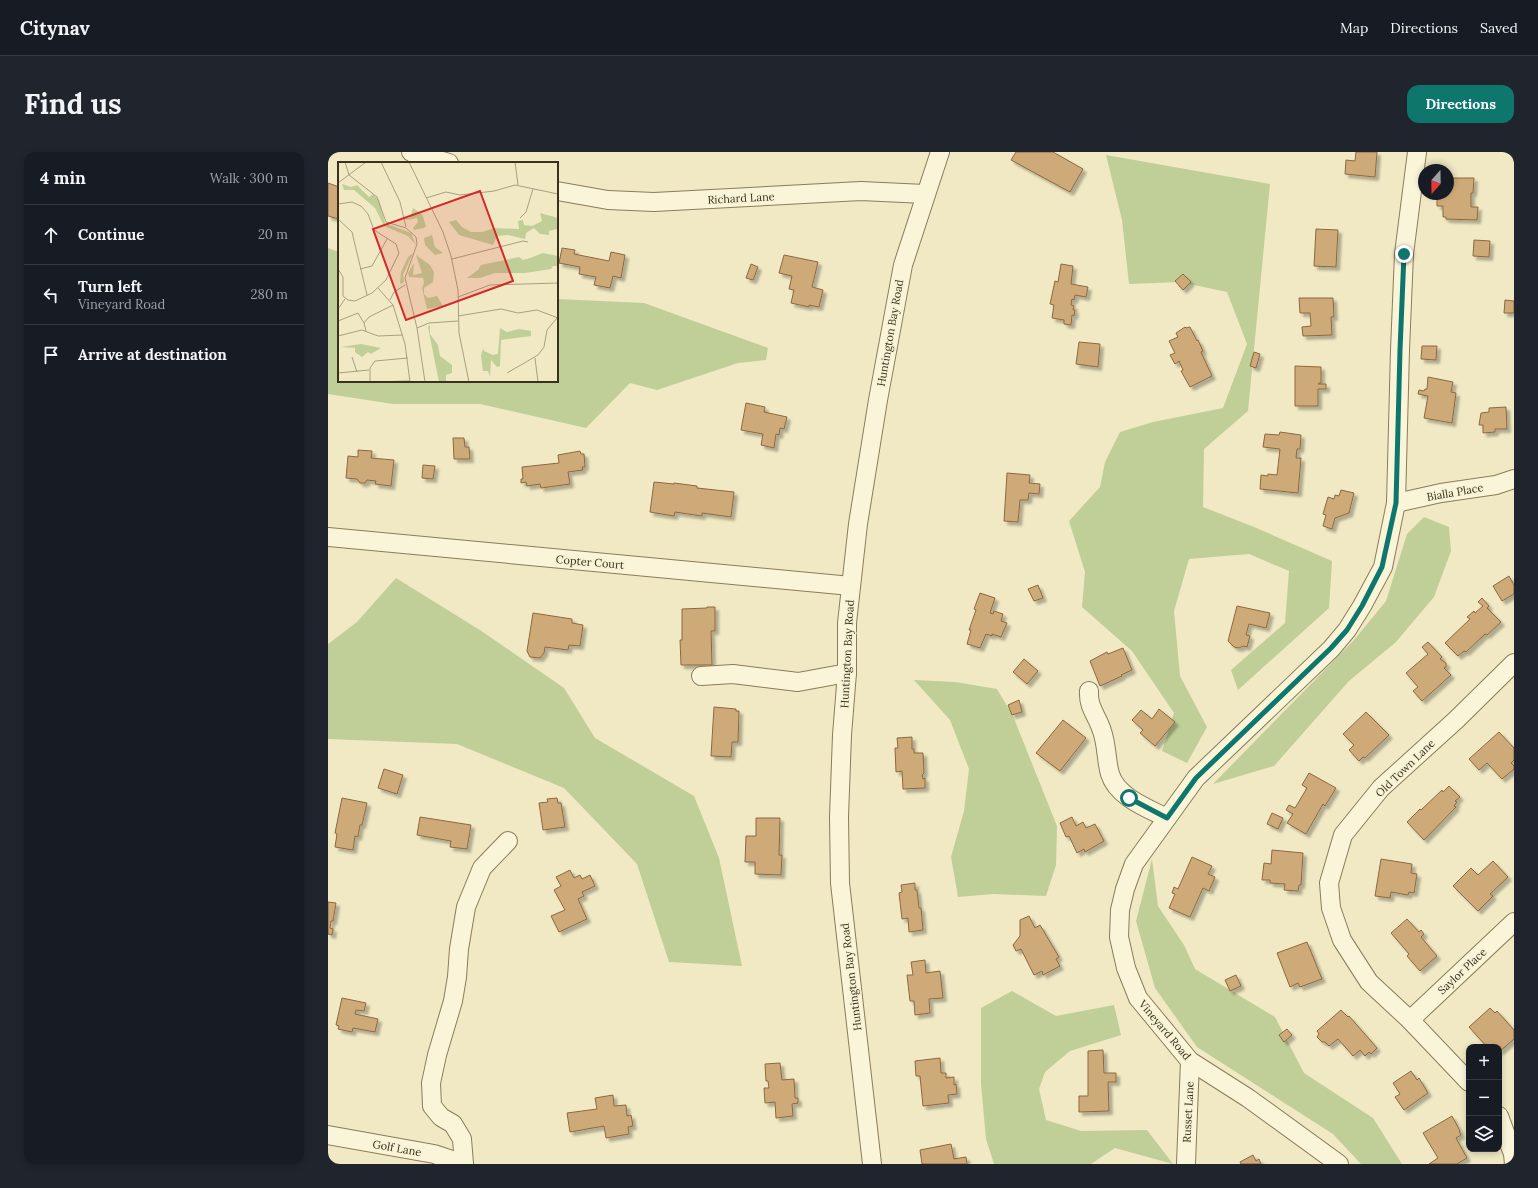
<!DOCTYPE html>
<meta charset="utf-8">
<style>
:root{--surface:#171b24;--page:#20242c;--text:#f1f3f6;--muted:#9ea1a6;--line:#363941;--accent:#0f766e}
body{margin:0;font-family:Lora,serif;background:var(--page);color:var(--text)}
.controls{position:absolute;right:12px;bottom:12px;display:grid;overflow:hidden;border-radius:8px;box-shadow:0 2px 6px #0003}
.controls button{width:36px;height:36px;display:grid;place-items:center;padding:0;border:0;border-bottom:1px solid var(--line);background:var(--surface);color:var(--text);font:20px sans-serif}
.compass{position:absolute;left:1090px;top:12px;width:36px;height:36px;border-radius:50%;background:var(--surface);box-shadow:0 2px 6px #0003;rotate:200deg}
.stop{position:absolute;width:12px;height:12px;margin:-9px;border:3px solid #0f766e;border-radius:50%;background:#fff}
.stop.end{background:#0f766e;border-color:#fff;box-shadow:0 1px 4px #0008}
.list{margin:0;padding:0;list-style:none}
h2{display:flex;justify-content:space-between;align-items:center;height:52px;margin:0;padding:0 16px;font-size:17px}
h2 small{font-size:13px;font-weight:400;color:var(--muted)}
.list li{display:grid;grid-template-columns:26px 1fr auto;gap:12px;align-items:center;box-sizing:border-box;height:60px;padding:0 16px;border-top:1px solid var(--line)}
.list b{display:block;font-size:15px;white-space:nowrap}
.list p{margin:0;font-size:13px;white-space:nowrap;color:var(--muted)}
.list em{font-size:13px;font-style:normal;color:var(--muted)}
.icon{flex:none;width:22px;height:22px;fill:none;stroke:currentColor;stroke-width:2;stroke-linecap:round;stroke-linejoin:round}
.map{position:relative;flex:none;width:1186px;height:1012px;overflow:hidden;border-radius:12px}
header{display:flex;align-items:center;gap:24px;box-sizing:border-box;height:56px;padding:0 20px;background:var(--surface);border-bottom:1px solid var(--line)}
header strong{font-size:19px}
nav{display:flex;gap:22px;margin-inline-start:auto;font-size:14px}
.intro{display:flex;align-items:center;justify-content:space-between;box-sizing:border-box;height:96px;padding:0 24px}
h1{margin:0;font-size:28px}
.button{padding:10px 18px;border-radius:12px;background:var(--accent);color:#fff;font-size:14px;font-weight:700}
main{display:flex;gap:24px;padding:0 24px}
aside{flex:1;background:var(--surface);border-radius:12px;box-shadow:0 2px 6px #0003}
.map>svg:first-child{display:block}
.green{fill:#c0cf97}
.building{fill:#cfaa79;stroke:#8c683f;filter:url(#shadow)}
.lines{fill:none;stroke-linecap:round;stroke-linejoin:round}
.minor-casing{stroke:#8b7b5a;stroke-width:20}
.minor{stroke:#faf5d8;stroke-width:18}
.route{stroke:#0f766e;stroke-width:5}
.labels{text-anchor:middle;stroke-width:3;stroke-linejoin:round;paint-order:stroke}
.street-label{font-size:11px;fill:#3b301e;stroke:#f7f2d4}
.inset-road{fill:none;stroke:#a89f82;stroke-width:1}
.view{fill:#d62828;fill-opacity:0.15;stroke:#d62828;stroke-width:2}
.inset-edge{fill:none;stroke:#3b301e;stroke-width:2}
</style>
<header>
<strong>Citynav</strong>
<nav><a>Map</a><a>Directions</a><a>Saved</a></nav>
</header>
<div class="intro"><h1>Find us</h1><a class="button">Directions</a></div>
<main>
<aside>
<h2>4 min<small>Walk · 300 m</small></h2>
<ul class="list">
<li><svg class="icon" aria-label="ahead" viewBox="0 0 24 24"><path d="M12 20V5M6 11l6-6 6 6"/></svg><div><b>Continue</b></div><em>20 m</em></li>
<li><svg class="icon" aria-label="left" viewBox="0 0 24 24"><path d="M17 20v-9H6M10 6l-5 5 5 5"/></svg><div><b>Turn left</b><p>Vineyard Road</p></div><em>280 m</em></li>
<li><svg class="icon" aria-label="arrive" viewBox="0 0 24 24"><path d="M6 21V4h12l-3 4 3 4H6"/></svg><div><b>Arrive at destination</b></div></li>
</ul>
</aside>
<div class="map">
<svg width="1186" height="1012" viewBox="0 0 1186 1012">
<defs>
<filter id="shadow"><feDropShadow dx="3.5" dy="3.5" stdDeviation="1" flood-color="#0004"/></filter>
</defs>
<rect width="100%" height="100%" fill="#f0e9c4"/>
<g class="green">
<path d="M778,3l164,29 -22,227 -44,38 -1,58 51,20 78,34 -3,47 -91,82 -7,-20 54,-47 4,-52 -40,-17 -60,5 -15,52 6,65 27,51 -20,36 -25,-12 12,-38 -42,-62 -50,-44 3,-35 -16,-51 31,-34 5,-25 15,-30 33,-10 70,-14 24,-64 -20,-52 -47,-10 -51,2 -7,-64z"/>
<path d="M0,96l11,4v129h218v-82l87,4 124,45 -2,12 -28,3 -81,27 -27,-7 -44,45 -106,-24h-87l-65,-10z"/>
<path d="M1096,365l25,10 2,24 -17,46 -38,45 -47,39 -75,85 -61,18 141,-144 32,-39 21,-67z"/>
<path d="M68,426l87,54 81,56 31,50 99,58 25,62 23,108 -73,-4 -32,-98 -73,-76 -107,-44 -129,-5v-95l29,-22z"/>
<path d="M586,528l41,2 42,7 16,27 44,110 -1,39 -10,31 -53,-2 -35,3 -7,-40 13,-46 5,-42 -19,-49z"/>
<path d="M824,707l6,47 26,39 11,24 80,48 29,56 69,45 29,46h-41l-28,-30 -136,-87 -42,-59 -19,-67z"/>
<path d="M684,839l44,25 58,-11 7,30 -51,16 -25,21 -6,17 7,31 35,11 66,-1 26,34 -58,-16 -24,16h-97l-8,-25 -5,-55v-76z"/>
</g>
<g class="building">
<path d="M688,0h37l30,17 -13,23 -59,-32z"/>
<path d="M1028,0h21l-2,25 -30,-3 1,-14 9,1z"/>
<path d="M1120,26h26l-1,15h-2v14h7l-1,13 -31,-1v-2h-3v-11h-6v-11l11,-1z"/>
<path d="M0,31l11,4v32l-11,-3z"/>
<path d="M988,77l22,1 -2,37 -22,-1z"/>
<path d="M1146,88l16,1 -1,16 -16,-1z"/>
<path d="M234,96l13,2 -1,4 35,7 2,-9 14,3 -4,23 -8,-2 -3,12 -16,-3 2,-8 -17,-3 1,-7 -21,-4z"/>
<path d="M456,103l34,7 -6,25 11,3 -4,17 -10,-2v2l-18,-4 3,-13 -5,-1 3,-13 -13,-3z"/>
<path d="M423,112l7,3 -5,13 -7,-2z"/>
<path d="M733,112l12,2 -2,18 17,3 -2,10 -11,-2 -1,5 -2,-1 -1,6 3,1 -1,4h2l-1,6 -2,-1 -1,10 -7,-1v-4l-12,-2 2,-13 -4,-1 5,-23 3,1z"/>
<path d="M855,122l8,8 -8,8 -8,-9z"/>
<path d="M971,146h34l1,19h-3l1,18 -29,1 -1,-9 9,-1 -1,-13h-10z"/>
<path d="M1177,148l9,1v12h-10z"/>
<path d="M857,175l1,1 4,-1 7,14 1,-1 5,11 -2,1 11,24 -22,11 -9,-16 2,-1 -4,-9 -4,3 -5,-9 5,-2 -6,-12 9,-4 -2,-4z"/>
<path d="M751,190l21,2 -2,23 -22,-3z"/>
<path d="M1094,194h15l-1,14 -15,-1z"/>
<path d="M926,200l6,2 -4,14 -6,-2z"/>
<path d="M967,214l26,1v16h-2l-1,1h8v5h-8v17h-23z"/>
<path d="M1100,225l25,5 -2,10 5,1 -4,30 -28,-5 4,-22 -10,-2 1,-4 5,1 1,-2h2z"/>
<path d="M418,251l19,4 -1,5 23,5 -3,12 -4,-1 -1,7 -3,-1 -2,14 -13,-3 2,-11 -22,-4z"/>
<path d="M1178,255l1,22h-12v3l-12,1v-8h-4l2,-12 8,-1v-4z"/>
<path d="M952,280l21,3 -1,14h-3l-1,9h5l-3,35 -38,-4 1,-14 7,1v-2l9,1 3,-26 -17,-2 2,-13 14,1z"/>
<path d="M125,286h11l1,9h4l1,12h-16z"/>
<path d="M30,298l14,1 -1,7 23,2 -3,26 -16,-2 1,-3 -9,-1 -2,3h-5l-3,-4 -11,-1 2,-22 10,1z"/>
<path d="M252,299l1,3h3l1,13h-3l1,3 -15,2 2,12 -29,4 -1,-4 -13,2 -1,-4 -5,1v-4h2l-1,-12 37,-4 -1,-8z"/>
<path d="M95,313l12,1 -2,13 -11,-1z"/>
<path d="M679,321l23,2 -1,8 11,1 -1,10 -10,-1 -1,7h-8l-2,22 -14,-1z"/>
<path d="M326,330l20,2v-1l23,3v2l37,4 -3,25 -29,-4v3l-27,-4 -1,4 -24,-4z"/>
<path d="M1013,338l13,3 -5,20 -14,5 -3,11 -9,-3 3,-11 -3,-1 5,-17 6,2 1,-4 4,1z"/>
<path d="M1181,424l5,9v9l-12,7 -9,-15z"/>
<path d="M710,433l5,13 -9,3 -6,-12z"/>
<path d="M652,441l15,5 -5,15 3,1 1,-3 9,3 -2,7 6,2 -6,14 -9,-3v2l-6,-2 -6,14 -13,-4 4,-14h-2l7,-20 -2,-1z"/>
<path d="M1154,446l7,8 -2,2 14,14 -14,13 -2,-1 -19,18 -2,-1 -6,5 -13,-13 25,-24 -3,-2 7,-6 1,2 8,-7 -5,-4z"/>
<path d="M909,454l33,7 -4,15 -17,-4 -3,11 4,1 -3,11 -4,-1 -4,2 -5,-1 -6,-6z"/>
<path d="M379,455h8v24h-4l1,34h-31l-1,-25h2v-31l25,-1z"/>
<path d="M205,461l39,6v4l11,2 -3,21 -11,-1 -1,5 -23,-3 -1,6 -4,5 -10,-1 -3,-6z"/>
<path d="M1100,490l14,15 -2,2 6,4v4l-2,1 7,7 -29,26 -9,-10 5,-4 -12,-14 22,-19 -6,-7z"/>
<path d="M795,496l9,22 -11,5 1,1 -22,10 -10,-25 17,-9 1,2z"/>
<path d="M696,507l14,12 -11,13 -14,-12z"/>
<path d="M691,548l3,12 -10,3 -4,-10z"/>
<path d="M386,555l22,2v2h3l-1,31h-6l-1,15 -20,-1z"/>
<path d="M831,557l16,13 -20,24 -15,-13 3,-3 -11,-10 9,-10 11,9z"/>
<path d="M1038,560l23,23 -24,23 -2,-1 -4,4 -10,-11 5,-5 -11,-11z"/>
<path d="M735,568l23,18 -26,33 -24,-18z"/>
<path d="M1171,580l15,16v12l-3,3 3,3v3l-12,10 -15,-16 -8,7 -10,-11z"/>
<path d="M584,585v12h2v4h9l1,20 -2,2 1,4 2,-1v10l-22,1 -1,-18 -6,1 -1,-24h3l-1,-10z"/>
<path d="M56,617l19,6 -6,19 -19,-6z"/>
<path d="M981,621l27,15 -11,18 -2,-2 -17,30 -19,-11 6,-9 -7,-4 3,-5 6,3 12,-20 -5,-3z"/>
<path d="M1121,634l11,11 -5,4 2,1 -3,4 2,1 -32,33 -17,-18 13,-13 1,1 21,-20 1,2z"/>
<path d="M14,646l25,5 -5,22h-2l-2,12 -3,-1 -2,14 -18,-3 2,-13 -2,-1z"/>
<path d="M229,646l1,5h3l4,24 -22,3 -4,-27 9,-1 -1,-3z"/>
<path d="M944,661l11,5 -5,11 -11,-5z"/>
<path d="M92,665l51,8 -4,24 -17,-2 1,-6 -34,-6z"/>
<path d="M744,665l4,9 7,-4 3,6 9,-4 9,17 -19,11 -1,-3 -7,4 -8,-17 -3,1 -6,-14z"/>
<path d="M428,666h24l-1,37h3l-1,20 -26,-1v-12h-10l1,-26h10z"/>
<path d="M944,698l31,3 -2,32h-2l-1,6 -14,-1 1,-6 -15,-1v-3h-8l2,-17 7,1z"/>
<path d="M864,705l20,9 -4,8 7,3 -6,14 -6,-3 -13,29 -21,-9 6,-14 -3,-1 2,-6 4,2z"/>
<path d="M1053,707l31,5 -1,9 6,1 -3,19 -5,-1 -1,3 -17,-3 -1,6 -15,-2z"/>
<path d="M1165,709l15,16 -18,17 3,2 -15,15 -25,-25 18,-18 7,7z"/>
<path d="M242,718l4,8 6,-3 2,4 8,-4 5,11 -13,6 2,4 -6,3 9,20 -28,13 -8,-16 14,-6 -11,-20 7,-4 -5,-9z"/>
<path d="M587,731v7h2l2,18h2l2,22 -14,2 -1,-14 -6,1 -3,-26 3,-1 -1,-7z"/>
<path d="M0,750l8,1 -3,18h-2l-1,7 3,1 -1,6 -4,-1z"/>
<path d="M701,764l6,12 5,-3 19,32 -3,2 4,7 -17,9 -1,-4 -8,4 -13,-26 -5,2 -3,-6 7,-9v-16z"/>
<path d="M1079,767l12,13 2,-2 3,4 -3,3 16,19 -17,15 -13,-15 2,-2 -18,-21z"/>
<path d="M979,790l15,37 -22,8 -2,-4 -8,4 -13,-34z"/>
<path d="M597,808l1,13 14,-2 3,27 -14,1 1,14 -15,2 -1,-14h-4l-3,-26h6l-2,-13z"/>
<path d="M908,823l5,11 -11,5 -5,-11z"/>
<path d="M14,846l24,5 -2,8 -8,-1 -1,4 23,5 -3,13 -22,-4 -1,4 -14,-3 1,-3 -3,-1z"/>
<path d="M1162,856l5,5 2,-2 17,19v9l-15,13v-5h-12l-18,-20z"/>
<path d="M1013,858l7,7 1,-1 28,32 -6,6 -2,-2 -4,4 -5,-6 -7,6 -15,-17 -9,7 -4,-4h-3l-5,-5 2,-3 -2,-3z"/>
<path d="M959,877l5,6 -8,7 -5,-7z"/>
<path d="M775,898l1,23h12v9h-8l1,29 -30,1v-16h9v-45z"/>
<path d="M612,906l1,15h5v5l8,-1v8l2,-1 1,10 -9,1 1,8 -26,3 -3,-30h-4l-1,-15z"/>
<path d="M452,911l2,17 12,-1 1,19h3v5l-6,1 1,12 -17,2 -1,-16 -10,1 -1,-15h5l-1,-7h-2l-1,-17z"/>
<path d="M1083,919l6,9 2,-2 9,15 -24,17 -9,-13 5,-3 -7,-11z"/>
<path d="M285,943l1,11 12,-1 1,11 4,-1 2,11 -5,1 1,7 -23,4 -2,-12 -34,6 -3,-19 30,-4 -2,-11z"/>
<path d="M1124,964l8,15h-1l2,4 -5,3 11,20 -10,6h-28l9,-6 -15,-25z"/>
<path d="M623,992l3,15 12,-2 1,7h-45l-2,-14z"/>
<path d="M925,1003l3,6 3,-2 2,5h-20l-1,-2z"/>
</g>
<g class="lines">
<g class="minor-casing">
<g id="minor">
<path d="M83,0l38,11"/>
<path d="M229,39l51,9 46,2 207,-11 64,3"/>
<path d="M1068,351l45,-10 55,-8 18,-6"/>
<path d="M0,385l523,49"/>
<path d="M373,524l32,-2 65,8 49,-9"/>
<path d="M761,539c-1,17 8,24 13,40 5,14 4,29 8,43 7,23 37,34 57,44"/>
<path d="M1082,868l104,-98"/>
<path d="M1141,930l-59,-62 -41,-38 -27,-42 -11,-32 -2,-25 14,-48 38,-47 75,-68 58,-57"/>
<path d="M1171,964l14,38 1,10"/>
<path d="M0,983l106,19 30,10"/>
<path d="M136,1012l-2,-25 -9,-15 -12,-7 -9,-11 -1,-23 6,-28 16,-54 4,-24 2,-28 7,-42 16,-39 26,-27"/>
<path d="M544,1012l-32,-281 -1,-66 3,-82 5,-62v-50l11,-99 20,-124 25,-135 37,-113"/>
<path d="M858,1012l4,-103"/>
<path d="M1011,1012l-91,-66 -58,-37 -52,-63 -12,-30 -7,-31 1,-27 5,-21 9,-25 62,-86 135,-129 16,-19 15,-24 21,-39 13,-64 4,-153 4,-96 13,-102"/>
</g>
</g>
<use href="#minor" class="minor"/>
</g>
<g class="lines">
<path class="route" d="M801,646l38,20 29,-40 135,-130 16,-18 15,-24 20,-39 14,-64 4,-153 4,-96"/>
</g>
<g class="labels">
<g class="street-label">
<text transform="translate(413 46) rotate(-3)" y="4">Richard Lane</text>
<text transform="translate(562 181) rotate(-80)" y="4">Huntington Bay Road</text>
<text transform="translate(1127 340) rotate(-10)" y="4">Bialla Place</text>
<text transform="translate(262 410) rotate(5)" y="4">Copter Court</text>
<text transform="translate(519 502) rotate(-87)" y="4">Huntington Bay Road</text>
<text transform="translate(1077 616) rotate(-44)" y="4">Old Town Lane</text>
<text transform="translate(1134 819) rotate(-43)" y="4">Saylor Place</text>
<text transform="translate(523 825) rotate(-97)" y="4">Huntington Bay Road</text>
<text transform="translate(837 878) rotate(50)" y="4">Vineyard Road</text>
<text transform="translate(860 960) rotate(-87)" y="4">Russet Lane</text>
<text transform="translate(69 996) rotate(10)" y="4">Golf Lane</text>
</g>
</g>
<g transform="translate(10 10)">
<rect width="220" height="220" fill="#f0e9c4"/>
<path d="M4,22l9,3 6,-2 12,12 4,-3 6,6 6,23 26,10 5,12 -8,-9 -24,-10 -9,-18 -21,-18h-10zM75,46l9,6 4,12 -2,2 -10,2 -1,-2 5,-6 -1,-4 -10,2 -3,-2h6zM202,51l18,5v11l-9,2v4l-9,-1 -6,-6 -8,5 -1,6 -17,-4 -11,1 -4,9 -34,-10 -10,-13 7,-2 6,7 9,5h11l12,-4 25,1 -1,-8 5,-1 1,5 8,1 10,-5zM94,73l3,12 8,6 -8,2 -10,-10 -1,-7zM75,91l-10,22 1,7 -4,2 1,-12 7,-15zM205,91l15,3v14l-1,-4h-4l-2,3 -26,4h-30l-15,5h-13l11,-8 3,-5 38,-8 4,3 7,-2zM78,93l14,10 4,7 -1,10 -9,6v6l4,4 9,-2 6,10 -16,3 -5,-21 2,-5 -1,-5 -14,-1 -1,-4 6,-10 -1,12 9,-2zM92,163v9l8,11 2,11 12,9v8l-6,2v7h-7l-11,-55zM162,166l7,4 12,-3 12,2v5l-30,4 -1,26 -3,1 -6,-7 -1,17 -2,-6h-5l-2,-15 2,-8 1,3 9,4 5,-1zM23,182l20,4 -10,6 -3,-2 -6,5 -7,-5v-4l-14,-1z" fill="#c0cf97"/>
<path class="inset-road" d="M7,0l4,13 28,22 9,25 20,6 10,9 1,7 -12,34 12,50 8,54M43,0l19,40 6,25M71,0l34,70 8,24 7,34 1,43 10,49M177,0l3,23M0,21l28,-21M88,36l20,-6 14,3 34,-4 21,-6 43,9M0,42l14,-2 9,4 7,8 6,16 22,14 3,9 -13,27 -14,13 -17,8 -7,-1 -5,-4v-19l-5,-8M182,56l6,-6 7,-23M0,57l14,13 15,63M114,97l71,-18 5,1M22,107l12,-3 15,-27M40,126l15,17 12,39 5,38M120,135l32,-12 68,-2M52,138l4,-8 11,-7M0,147l7,-10M120,154l43,-7 17,4 19,-3 21,8M0,159l20,-8 6,10 2,8M26,161l5,-6 24,-12M79,166l12,-5 29,-2M0,174l24,-6 16,6 25,-1M14,195l5,15M197,196l3,24M0,211l31,-3M169,211l31,-18 6,-8 3,-17 10,-12M32,219v-13l5,-7 33,-3M30,220l42,-1"/>
<path class="view" d="M142,29l33,90 -107,39 -33,-91z"/>
<rect width="220" height="220" class="inset-edge"/>
</g>
</svg>
<div class="controls">
<button>+</button>
<button>−</button>
<button><svg class="icon" aria-label="layers" viewBox="0 0 24 24"><path d="M12 4l9 5-9 5-9-5zM3 14l9 5 9-5"/></svg></button>
</div>
<svg class="compass" viewBox="-18 -18 36 36"><path d="M0-13l5 13h-10z" fill="#e53935"/><path d="M0 13l5-13h-10z" fill="#9ea1a6"/></svg>
<div class="stop" style="left:801px;top:646px"></div>
<div class="stop end" style="left:1076px;top:102px"></div>
</div>
</main>
